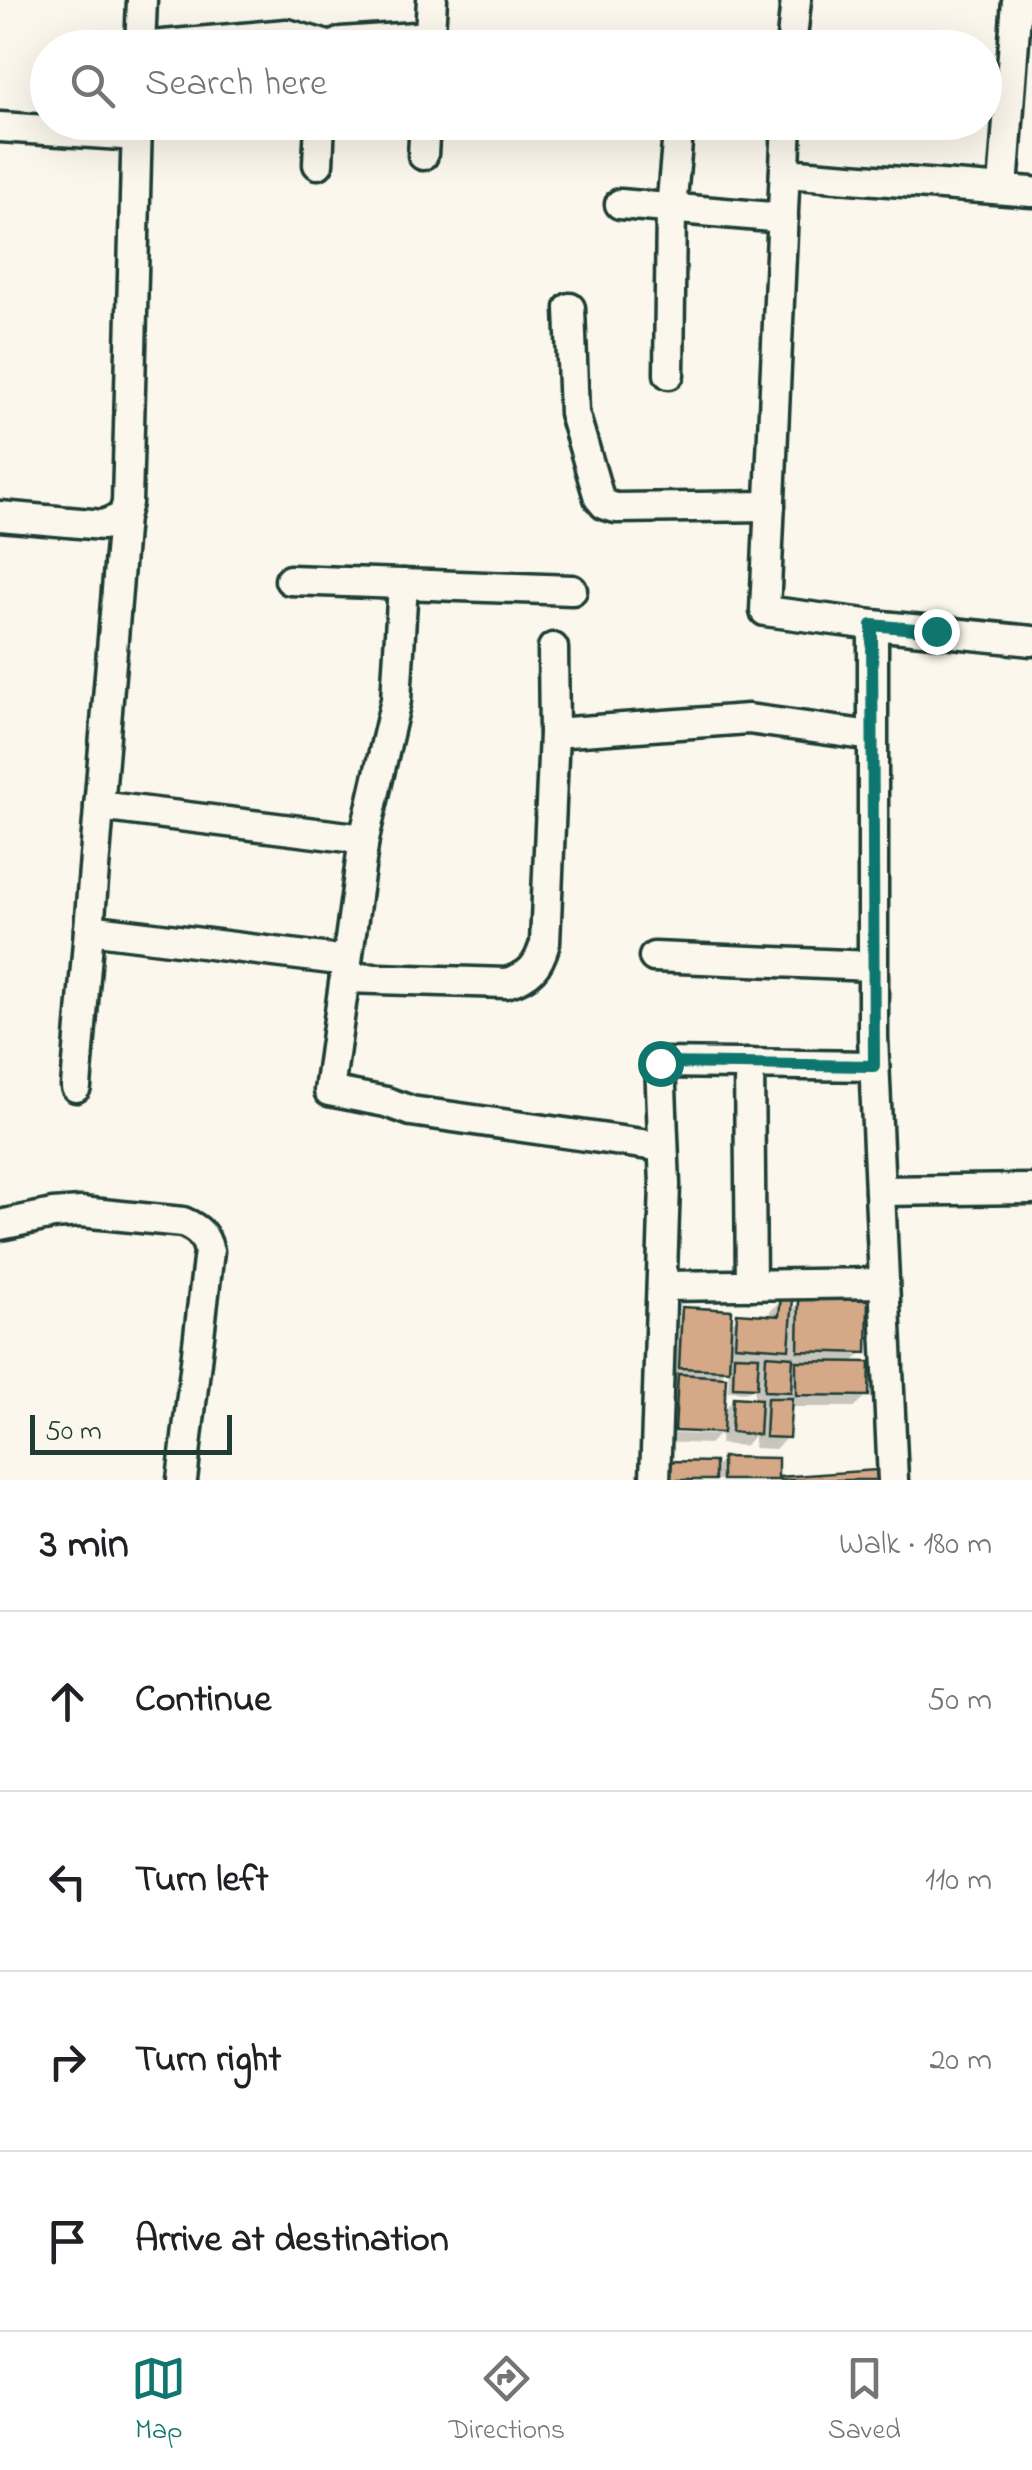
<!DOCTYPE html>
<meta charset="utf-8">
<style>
:root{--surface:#fff;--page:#f6f6f6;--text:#202124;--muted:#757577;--line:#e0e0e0;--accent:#0f766e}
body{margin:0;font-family:"Indie Flower",sans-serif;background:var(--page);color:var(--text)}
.scale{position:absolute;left:30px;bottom:25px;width:202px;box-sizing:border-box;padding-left:10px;border:5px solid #1f3d34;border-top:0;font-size:28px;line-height:35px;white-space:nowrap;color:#1f3d34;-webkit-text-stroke:8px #fbf7ec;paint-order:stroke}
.stop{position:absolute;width:30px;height:30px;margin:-22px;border:8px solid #0f766e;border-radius:50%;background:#fff}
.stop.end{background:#0f766e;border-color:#fff;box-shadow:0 2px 10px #0008}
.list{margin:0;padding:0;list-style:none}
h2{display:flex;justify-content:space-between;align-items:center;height:130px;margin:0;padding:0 40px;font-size:42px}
h2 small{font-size:32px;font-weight:400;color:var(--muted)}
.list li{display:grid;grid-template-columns:65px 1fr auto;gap:30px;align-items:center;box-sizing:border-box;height:180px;padding:0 40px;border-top:2px solid var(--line)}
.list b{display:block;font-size:38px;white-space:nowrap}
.list em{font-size:32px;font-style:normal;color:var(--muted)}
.icon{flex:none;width:55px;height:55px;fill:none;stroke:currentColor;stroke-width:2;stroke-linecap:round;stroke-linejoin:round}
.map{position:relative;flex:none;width:1032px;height:1480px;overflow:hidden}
.search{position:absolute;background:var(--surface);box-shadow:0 10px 40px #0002;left:30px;right:30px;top:30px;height:110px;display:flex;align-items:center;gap:25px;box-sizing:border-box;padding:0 35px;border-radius:55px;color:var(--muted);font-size:38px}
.sheet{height:850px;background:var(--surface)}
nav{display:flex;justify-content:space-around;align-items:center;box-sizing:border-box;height:140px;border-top:2px solid var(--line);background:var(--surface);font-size:28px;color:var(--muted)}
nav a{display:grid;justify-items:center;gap:5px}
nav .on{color:var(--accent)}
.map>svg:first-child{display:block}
.shadow{fill:#0003;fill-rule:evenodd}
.building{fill:#d5a887;stroke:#1f3d34;stroke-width:2.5}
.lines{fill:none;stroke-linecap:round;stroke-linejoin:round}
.minor-casing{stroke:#1f3d34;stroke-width:35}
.minor{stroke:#fbf7ec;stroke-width:28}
.route{stroke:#0f766e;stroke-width:12}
</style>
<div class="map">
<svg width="1032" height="1480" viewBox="0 0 1032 1480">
<rect width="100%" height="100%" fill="#fbf7ec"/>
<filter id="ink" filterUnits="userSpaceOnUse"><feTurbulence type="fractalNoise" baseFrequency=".01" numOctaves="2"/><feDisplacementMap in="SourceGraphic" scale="20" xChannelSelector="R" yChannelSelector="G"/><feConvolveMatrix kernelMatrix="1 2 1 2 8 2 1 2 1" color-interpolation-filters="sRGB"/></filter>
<g filter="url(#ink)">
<g class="shadow">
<path d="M782,1299l8,13 10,-11 64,51 -13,12 16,31 -12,12h-66l-2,30 -12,12 -21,-1v-12l-9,10 -25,-2 1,-12 -12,12 -45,-2v-9l49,2v-5l-48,-2 2,-39 9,-10h-7l2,-57 12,-12 46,16 9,-10 31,2 1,-7zM729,1366l-1,25 21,1 5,-5v14l-20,-2 -12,12 -5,-32z"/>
<path d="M723,1460l52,20h-119l56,-9z"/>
</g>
<g class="building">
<path d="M781,1297l12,1 -4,51 -54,-4 2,-32 42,3z"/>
<path d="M799,1298l69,2 -1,53 -69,-2z"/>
<path d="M682,1307l50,3 -3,60 -50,-2z"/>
<path d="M734,1355l25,1 -2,32 -24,-1z"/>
<path d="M766,1355l27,2 -2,35 -27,-1z"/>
<path d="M796,1361l74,1 -1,34 -73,-1z"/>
<path d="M678,1374l48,3 -3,56 -48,-2z"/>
<path d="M733,1397l28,2 -2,36 -28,-3z"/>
<path d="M767,1398h25l-3,40 -24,-1z"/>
<path d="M722,1457l56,1v22h-56z"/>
<path d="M667,1461l48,1v18h-49z"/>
<path d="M876,1470l1,10h-98v-3z"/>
</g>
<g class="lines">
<g class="minor-casing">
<g id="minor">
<path d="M140,47l147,-13 44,13"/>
<path d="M140,48l2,-48"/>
<path d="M331,48l10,-6 89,-6"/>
<path d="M429,48l3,-48"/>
<path d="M791,48l5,-48"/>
<path d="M787,122l-22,489 108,14v412l20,443"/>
<path d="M0,127l137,9"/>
<path d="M423,155l2,-33"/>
<path d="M318,164l2,-42"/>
<path d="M785,173l247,19"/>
<path d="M1003,188l14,-188"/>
<path d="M620,204l163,14"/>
<path d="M570,308l4,105 25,85 6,7 11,3 154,-2"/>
<path d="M669,374l2,-165 8,-87"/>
<path d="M0,516l103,9 20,-8 4,-14 10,-381"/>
<path d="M290,580l282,10"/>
<path d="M403,584l-7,116 -32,139 -35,252 57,11 25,9 252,36"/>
<path d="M873,625l159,16"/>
<path d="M554,733l194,-14 124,17"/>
<path d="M99,806l265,33"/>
<path d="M89,929l258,32"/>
<path d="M654,957l218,9"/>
<path d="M345,978l161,5c24,-7 32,-16 39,-40l9,-210 -1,-85"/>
<path d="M749,1064l2,221"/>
<path d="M76,1087l47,-570"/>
<path d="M880,1191l152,-2"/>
<path d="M0,1225l53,-11 28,-2 102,10c16,7 22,13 26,29l-27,229"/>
<path d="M663,1286l221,-3"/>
<path d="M655,1480l10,-295 -5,-122 214,3"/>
</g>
</g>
<use href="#minor" class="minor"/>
</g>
</g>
<g class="lines" filter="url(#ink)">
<path class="route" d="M660,1063l214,3 -2,-441 64,6"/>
</g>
</svg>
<div class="scale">50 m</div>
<div class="stop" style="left:660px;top:1063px"></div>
<div class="stop end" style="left:936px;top:631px"></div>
<div class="search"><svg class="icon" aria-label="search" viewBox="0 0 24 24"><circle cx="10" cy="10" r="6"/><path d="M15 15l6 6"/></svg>Search here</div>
</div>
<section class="sheet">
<h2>3 min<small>Walk · 180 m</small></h2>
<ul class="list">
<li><svg class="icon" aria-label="ahead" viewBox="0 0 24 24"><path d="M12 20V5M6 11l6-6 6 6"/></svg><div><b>Continue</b></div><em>50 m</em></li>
<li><svg class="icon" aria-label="left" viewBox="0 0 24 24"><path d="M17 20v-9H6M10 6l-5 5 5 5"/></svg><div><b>Turn left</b></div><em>110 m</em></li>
<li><svg class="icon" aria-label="right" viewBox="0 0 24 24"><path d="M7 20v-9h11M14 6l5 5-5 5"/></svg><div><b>Turn right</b></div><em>20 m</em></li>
<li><svg class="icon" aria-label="arrive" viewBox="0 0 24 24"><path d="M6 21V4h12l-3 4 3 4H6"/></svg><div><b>Arrive at destination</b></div></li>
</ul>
</section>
<nav>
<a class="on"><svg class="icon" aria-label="map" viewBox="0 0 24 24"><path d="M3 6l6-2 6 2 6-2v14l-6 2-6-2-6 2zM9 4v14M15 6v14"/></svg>Map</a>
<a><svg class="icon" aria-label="directions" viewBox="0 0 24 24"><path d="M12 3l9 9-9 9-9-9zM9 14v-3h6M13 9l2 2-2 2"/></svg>Directions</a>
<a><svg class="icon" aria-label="saved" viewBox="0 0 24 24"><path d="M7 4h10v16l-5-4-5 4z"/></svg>Saved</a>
</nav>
